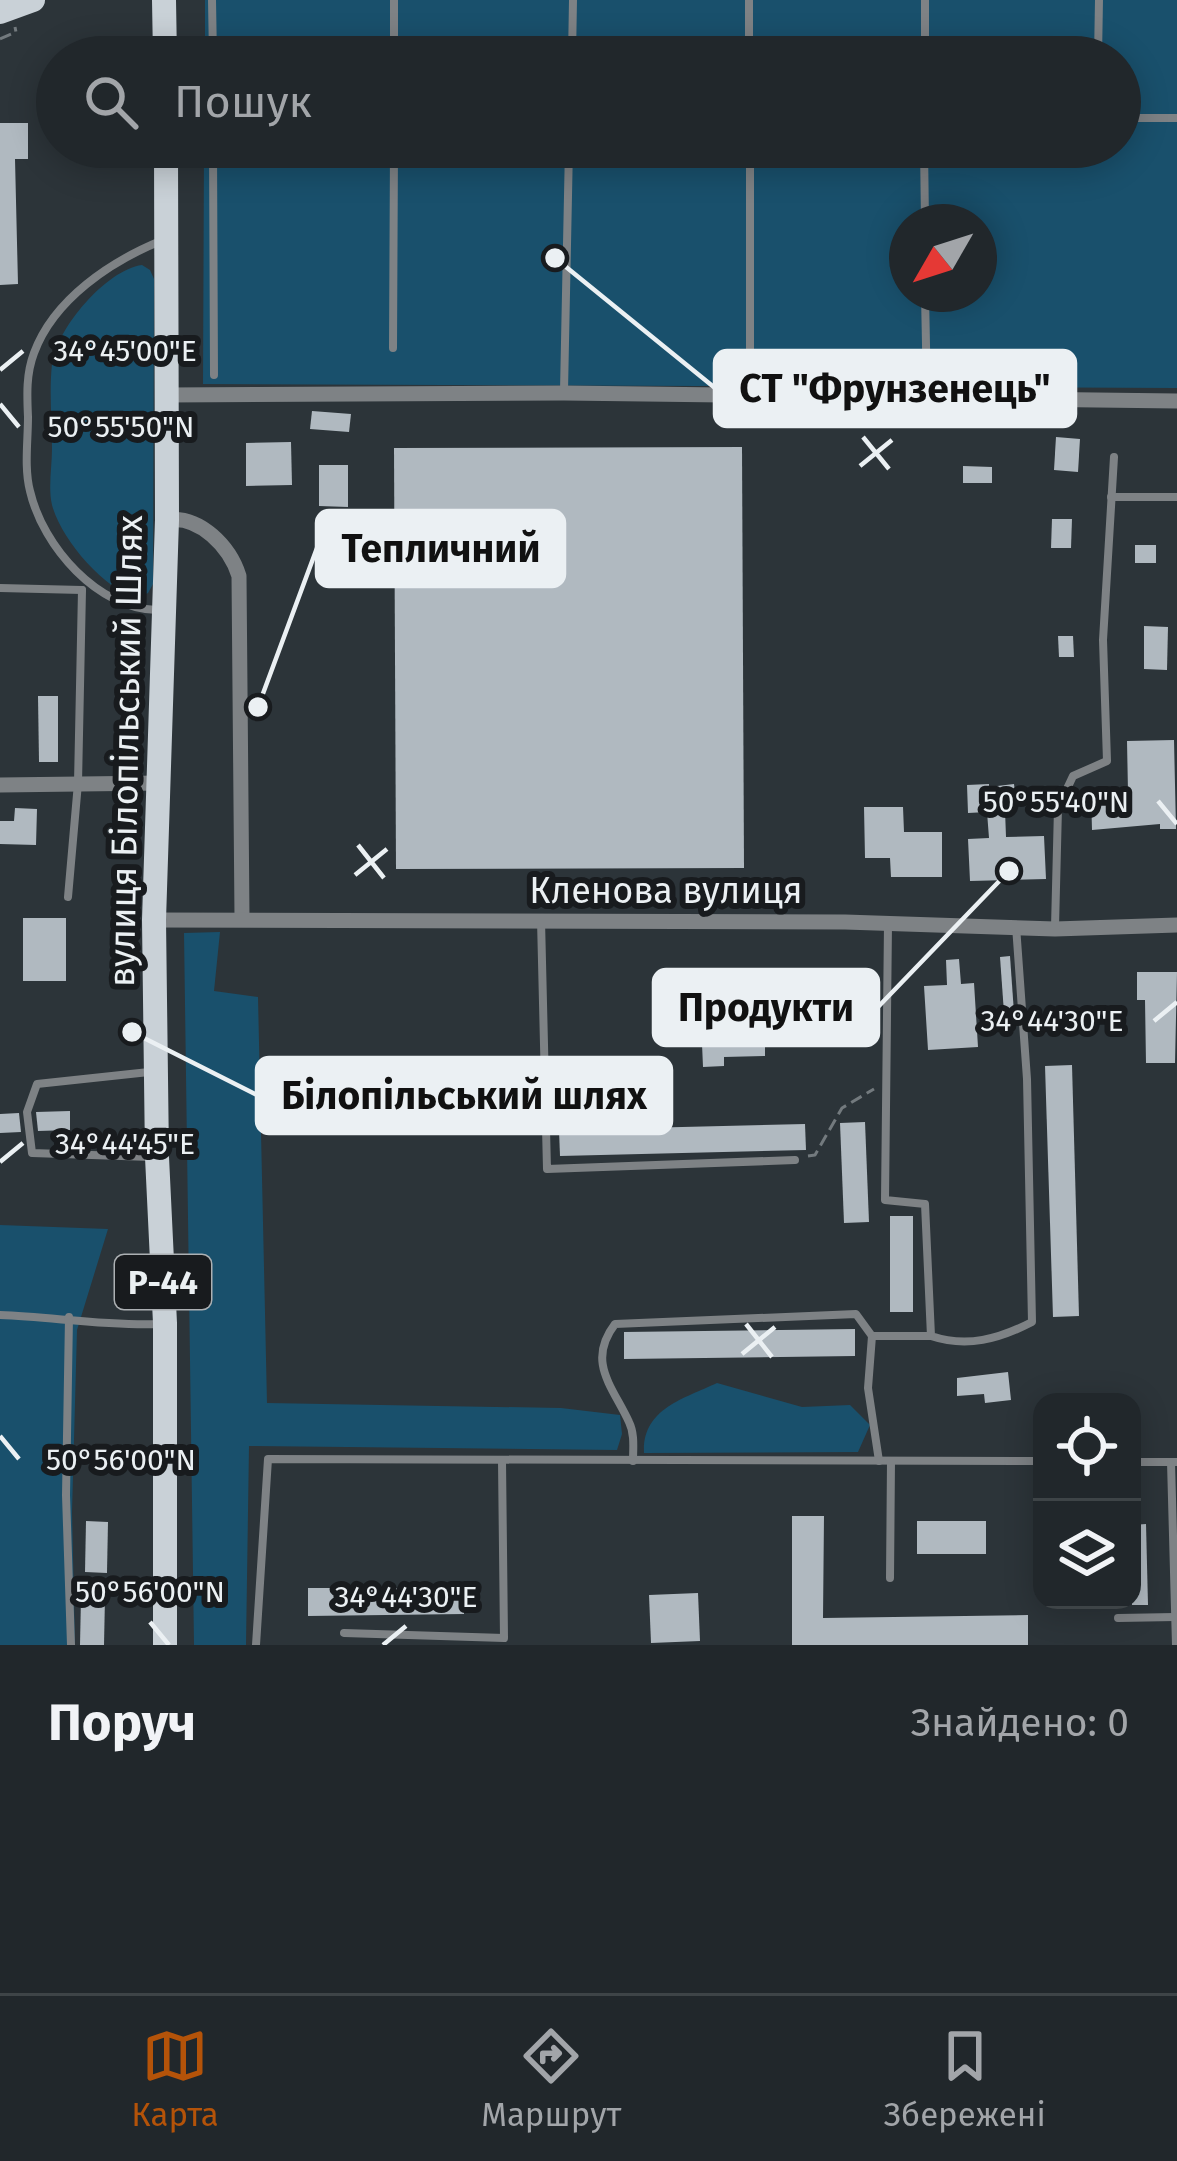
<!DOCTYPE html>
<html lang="uk">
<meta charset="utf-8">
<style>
:root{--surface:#21272b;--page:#2d3337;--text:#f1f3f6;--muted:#a2a5a9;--line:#3e4447;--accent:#b45309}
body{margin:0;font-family:"Fira Sans",sans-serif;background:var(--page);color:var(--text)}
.controls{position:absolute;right:36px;bottom:36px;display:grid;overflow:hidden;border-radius:24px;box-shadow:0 6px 30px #0003}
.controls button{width:108px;height:108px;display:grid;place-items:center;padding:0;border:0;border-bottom:3px solid var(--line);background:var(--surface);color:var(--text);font:60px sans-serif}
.compass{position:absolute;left:889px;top:204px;width:108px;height:108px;border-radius:50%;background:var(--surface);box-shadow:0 6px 30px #0003;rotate:231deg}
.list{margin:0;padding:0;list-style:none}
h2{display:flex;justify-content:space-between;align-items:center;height:156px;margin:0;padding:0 48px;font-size:51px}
h2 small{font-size:39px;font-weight:400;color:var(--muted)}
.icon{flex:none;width:66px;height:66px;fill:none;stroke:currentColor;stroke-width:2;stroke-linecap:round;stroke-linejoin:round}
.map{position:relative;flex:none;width:1177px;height:1645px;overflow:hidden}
.search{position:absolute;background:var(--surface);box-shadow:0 6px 30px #0003;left:36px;right:36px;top:36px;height:132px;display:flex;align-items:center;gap:30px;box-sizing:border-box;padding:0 42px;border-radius:66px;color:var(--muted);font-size:45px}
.sheet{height:348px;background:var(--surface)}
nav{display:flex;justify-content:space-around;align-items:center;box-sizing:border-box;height:168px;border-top:3px solid var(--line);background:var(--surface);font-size:33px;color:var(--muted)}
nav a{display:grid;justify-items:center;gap:6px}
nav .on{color:var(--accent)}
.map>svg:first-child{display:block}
.green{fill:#19506c;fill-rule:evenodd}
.building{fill:#b0b9c0}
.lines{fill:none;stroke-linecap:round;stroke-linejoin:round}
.path{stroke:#737a7e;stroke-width:3;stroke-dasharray:12 6;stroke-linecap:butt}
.lane{stroke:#7e8285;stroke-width:8}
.street{stroke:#7e8285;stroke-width:15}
.primary{stroke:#c9d1d7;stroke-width:24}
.ticks{fill:none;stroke:#ebf0f3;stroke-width:4.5}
.labels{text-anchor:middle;stroke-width:12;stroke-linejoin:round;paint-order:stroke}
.shield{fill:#181b1e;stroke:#acb0b3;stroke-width:3}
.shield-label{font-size:33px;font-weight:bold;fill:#ebf0f3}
.street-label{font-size:36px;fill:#ebf0f3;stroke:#181b1e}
.ticks-label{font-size:30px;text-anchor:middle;fill:#ebf0f3;stroke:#181b1e;stroke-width:12;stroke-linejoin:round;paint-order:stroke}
.leader{fill:none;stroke:#ebf0f3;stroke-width:4.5}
.callout-dot{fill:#ebf0f3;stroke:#181b1e;stroke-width:4.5}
.callout{fill:#ebf0f3;stroke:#ebf0f3;stroke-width:4.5}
.callout-label{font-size:39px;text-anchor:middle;font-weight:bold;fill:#111}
</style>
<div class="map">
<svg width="1177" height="1645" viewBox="0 0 1177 1645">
<rect width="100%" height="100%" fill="#2c3439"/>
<g class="green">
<path d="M205,0h972v388l-974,-4 1,-237h916v-90h-915zM907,222h72v72h-72z"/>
<path d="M142,265l8,5 4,9 -1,305 -5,9 -10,5c-34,-8 -77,-59 -86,-93 -4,-17 0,-39 0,-56 0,-28 -3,-57 0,-85 5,-36 54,-94 90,-99z"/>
<path d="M220,932l-6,59 44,6 9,406 294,5 59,7 2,19 -5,16 -368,-4 -3,199h-52l-10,-712z"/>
<path d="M0,1225l108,4 -31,101 -5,182 3,133h-75z"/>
<path d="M717,1383l85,24 48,-2 20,20 -12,27 -214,1c-2,-44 39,-54 73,-70z"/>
</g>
<g class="building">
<path d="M0,123h28v36h-13l3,125 -18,1z"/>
<path d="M312,411l39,3 -2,18 -39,-3z"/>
<path d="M1056,437l24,2 -2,33 -24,-2z"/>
<path d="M291,442l1,43 -46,1v-43z"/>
<path d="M742,447l2,421 -348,1 -2,-421z"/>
<path d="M319,465h29v42l-29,-1z"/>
<path d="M963,466l29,1v16h-29z"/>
<path d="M1052,519h20l-1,29h-20z"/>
<rect x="1135" y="545" width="21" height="18"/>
<path d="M1144,626l24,1 -1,43 -23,-1z"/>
<path d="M1058,636h15l1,21h-15z"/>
<path d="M38,696h20v66h-19z"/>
<path d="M1174,740l2,89h-16v-5l-68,6 -1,-37 37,-1 -1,-51z"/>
<path d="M989,784v3l25,-3 3,25 -12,1 1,27 38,-1 2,43 -76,2 -2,-42 21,-1 -2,-26 -19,1 -1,-28z"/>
<path d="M864,807h39l1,25h38v45h-51l-1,-19h-25z"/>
<path d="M15,808l22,1 -1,36 -36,-1v-23h14z"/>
<rect x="23" y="918" width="43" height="63"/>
<path d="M1010,956l4,57h-10l-4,-56z"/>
<path d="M959,959l2,25 13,-1 4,64 -50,3 -4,-64 23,-1 -1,-25z"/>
<path d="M1137,972h40l-2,91h-29l-1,-63h-8z"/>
<path d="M773,993l1,21 -20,1 1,21h10v20l-41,1v9l-21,1 -3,-70z"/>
<path d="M1072,1065l7,251 -26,1 -8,-251z"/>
<path d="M70,1111v19l-32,1 -2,-19z"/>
<path d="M19,1113l2,19 -21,1v-19z"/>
<path d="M865,1122l4,100 -25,1 -4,-100z"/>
<path d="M805,1124l1,26 -246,6 -1,-26z"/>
<rect x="890" y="1216" width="23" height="96"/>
<path d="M855,1329v27l-231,3v-27z"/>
<path d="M1008,1372l3,28 -26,3 -1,-9 -27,2v-18z"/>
<path d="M792,1516h32l-1,102 205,-3v30h-236z"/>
<path d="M86,1521l22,1 -1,51 -22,-1z"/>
<rect x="917" y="1521" width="69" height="33"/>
<path d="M1146,1524l2,81h-16v-80z"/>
<path d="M308,1588h125v5l31,-1v22l-156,2z"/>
<path d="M698,1593l2,48 -49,2 -2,-48z"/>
<path d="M81,1597h24l-1,48h-24z"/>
</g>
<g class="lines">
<g class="path">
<path d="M0,39l16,-7 -1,-5"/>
<path d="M808,1156l7,-1 27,-47 32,-19"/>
</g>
<g class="lane">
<path d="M212,0l1,57"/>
<path d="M749,0v57"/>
<path d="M925,0v57"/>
<path d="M394,57v-57"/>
<path d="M572,57l1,-57"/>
<path d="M1098,57l1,-57"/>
<path d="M1120,118h57"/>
<path d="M213,147l1,228"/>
<path d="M750,147v217"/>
<path d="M924,147l1,75"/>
<path d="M925,294l2,102"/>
<path d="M393,348l1,-201"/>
<path d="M564,391l5,-244"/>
<path d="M1111,497h66"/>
<path d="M0,588l82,2"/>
<path d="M157,610c-59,-1 -114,-63 -127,-119 -6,-23 -2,-50 -2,-74 -1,-22 -2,-43 6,-64 20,-54 77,-92 129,-113"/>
<path d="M68,897l10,-114 4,-193"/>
<path d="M541,920l6,249 248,-9"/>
<path d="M888,924l-3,276 40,4 6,132c36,12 68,3 101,-14l-5,-243 -11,-153"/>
<path d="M1055,927l3,-119 15,-32 34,-15 -4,-121 11,-183"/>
<path d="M149,1072l-112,12 -10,28 5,41 119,4"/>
<path d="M0,1315c53,2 105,11 158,9"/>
<path d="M69,1317l-3,178 5,150"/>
<path d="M872,1336l-4,52 11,73"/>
<path d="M633,1461c0,-12 2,-27 -4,-39 -16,-35 -43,-60 -14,-98l241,-10 16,22h59"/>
<path d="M1132,1462h45"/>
<path d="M1171,1462l5,183"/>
<path d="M890,1578l1,-117"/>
<path d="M1118,1618l57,-1"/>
<path d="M344,1633l160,5 -2,-177"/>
<path d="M256,1645l12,-186 774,2"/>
</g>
<g class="street">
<path d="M166,395l398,-2 613,8"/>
<path d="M167,520c33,-5 63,27 72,56l3,341"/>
<path d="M0,785l160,-2"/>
<path d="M154,920l691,2 210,7 122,-4"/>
</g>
<g class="primary">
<path d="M164,0l1,57"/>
<path d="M0,12l33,-12"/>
<path d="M165,1645v-322l-8,-166 -3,-237 13,-400 -1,-373"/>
</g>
</g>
<path class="ticks" d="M0,370l23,-19M0,404l19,23M863,437l26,32M860,466l32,-26M1158,801l19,23M358,845l26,33M355,875l32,-26M1154,1021l23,-19M0,1162l23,-19M746,1324l26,33M742,1354l33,-27M0,1436l19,23M150,1622l19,23M383,1645l23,-19"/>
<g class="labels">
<rect class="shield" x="115" y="1255" width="96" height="54" rx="9"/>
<g class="shield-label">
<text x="163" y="1294">Р-44</text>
</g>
<g class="street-label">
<text transform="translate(125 751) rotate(-89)" y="13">вулиця Білопільський Шлях</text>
<text x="666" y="903">Кленова вулиця</text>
</g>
</g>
<g class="ticks-label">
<text x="125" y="361">34°45'00"E</text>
<text x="121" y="437">50°55'50"N</text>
<text x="1056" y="812">50°55'40"N</text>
<text x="1052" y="1031">34°44'30"E</text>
<text x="125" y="1154">34°44'45"E</text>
<text x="121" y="1470">50°56'00"N</text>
<text x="150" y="1602">50°56'00"N</text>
<text x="406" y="1607">34°44'30"E</text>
</g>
<path class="leader" d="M555 258L715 388M258 707L317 548M1009 871L878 1007M132 1032L257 1095"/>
<g class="callout-dot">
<circle cx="555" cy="258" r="12"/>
<circle cx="258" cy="707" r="12"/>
<circle cx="1009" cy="871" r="12"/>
<circle cx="132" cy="1032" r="12"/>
</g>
<g class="callout">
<rect x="715" y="351" width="360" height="75" rx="12"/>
<rect x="317" y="511" width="247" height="75" rx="12"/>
<rect x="654" y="970" width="224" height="75" rx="12"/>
<rect x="257" y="1058" width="414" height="75" rx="12"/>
</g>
<g class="callout-label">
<text x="895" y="402">СТ "Фрунзенець"</text>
<text x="441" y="562">Тепличний</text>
<text x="766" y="1021">Продукти</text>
<text x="464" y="1109">Білопільський шлях</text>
</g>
</svg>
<div class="controls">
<button><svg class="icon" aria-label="locate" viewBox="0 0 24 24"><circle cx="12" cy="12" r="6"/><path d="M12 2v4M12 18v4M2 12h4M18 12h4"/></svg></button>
<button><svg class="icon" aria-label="layers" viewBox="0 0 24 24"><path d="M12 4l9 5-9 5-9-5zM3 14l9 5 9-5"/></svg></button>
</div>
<svg class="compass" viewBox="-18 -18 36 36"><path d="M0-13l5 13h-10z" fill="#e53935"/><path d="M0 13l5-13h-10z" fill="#a2a5a9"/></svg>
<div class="search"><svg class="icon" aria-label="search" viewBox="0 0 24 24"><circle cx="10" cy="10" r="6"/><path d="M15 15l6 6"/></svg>Пошук</div>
</div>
<section class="sheet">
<h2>Поруч<small>Знайдено: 0</small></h2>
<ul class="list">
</ul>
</section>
<nav>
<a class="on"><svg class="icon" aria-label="map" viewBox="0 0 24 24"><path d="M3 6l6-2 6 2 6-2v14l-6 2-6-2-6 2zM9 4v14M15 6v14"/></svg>Карта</a>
<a><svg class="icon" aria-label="directions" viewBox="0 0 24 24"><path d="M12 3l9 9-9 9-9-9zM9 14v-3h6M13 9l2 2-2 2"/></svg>Маршрут</a>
<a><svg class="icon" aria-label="saved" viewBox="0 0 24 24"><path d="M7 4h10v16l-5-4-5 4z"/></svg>Збережені</a>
</nav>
